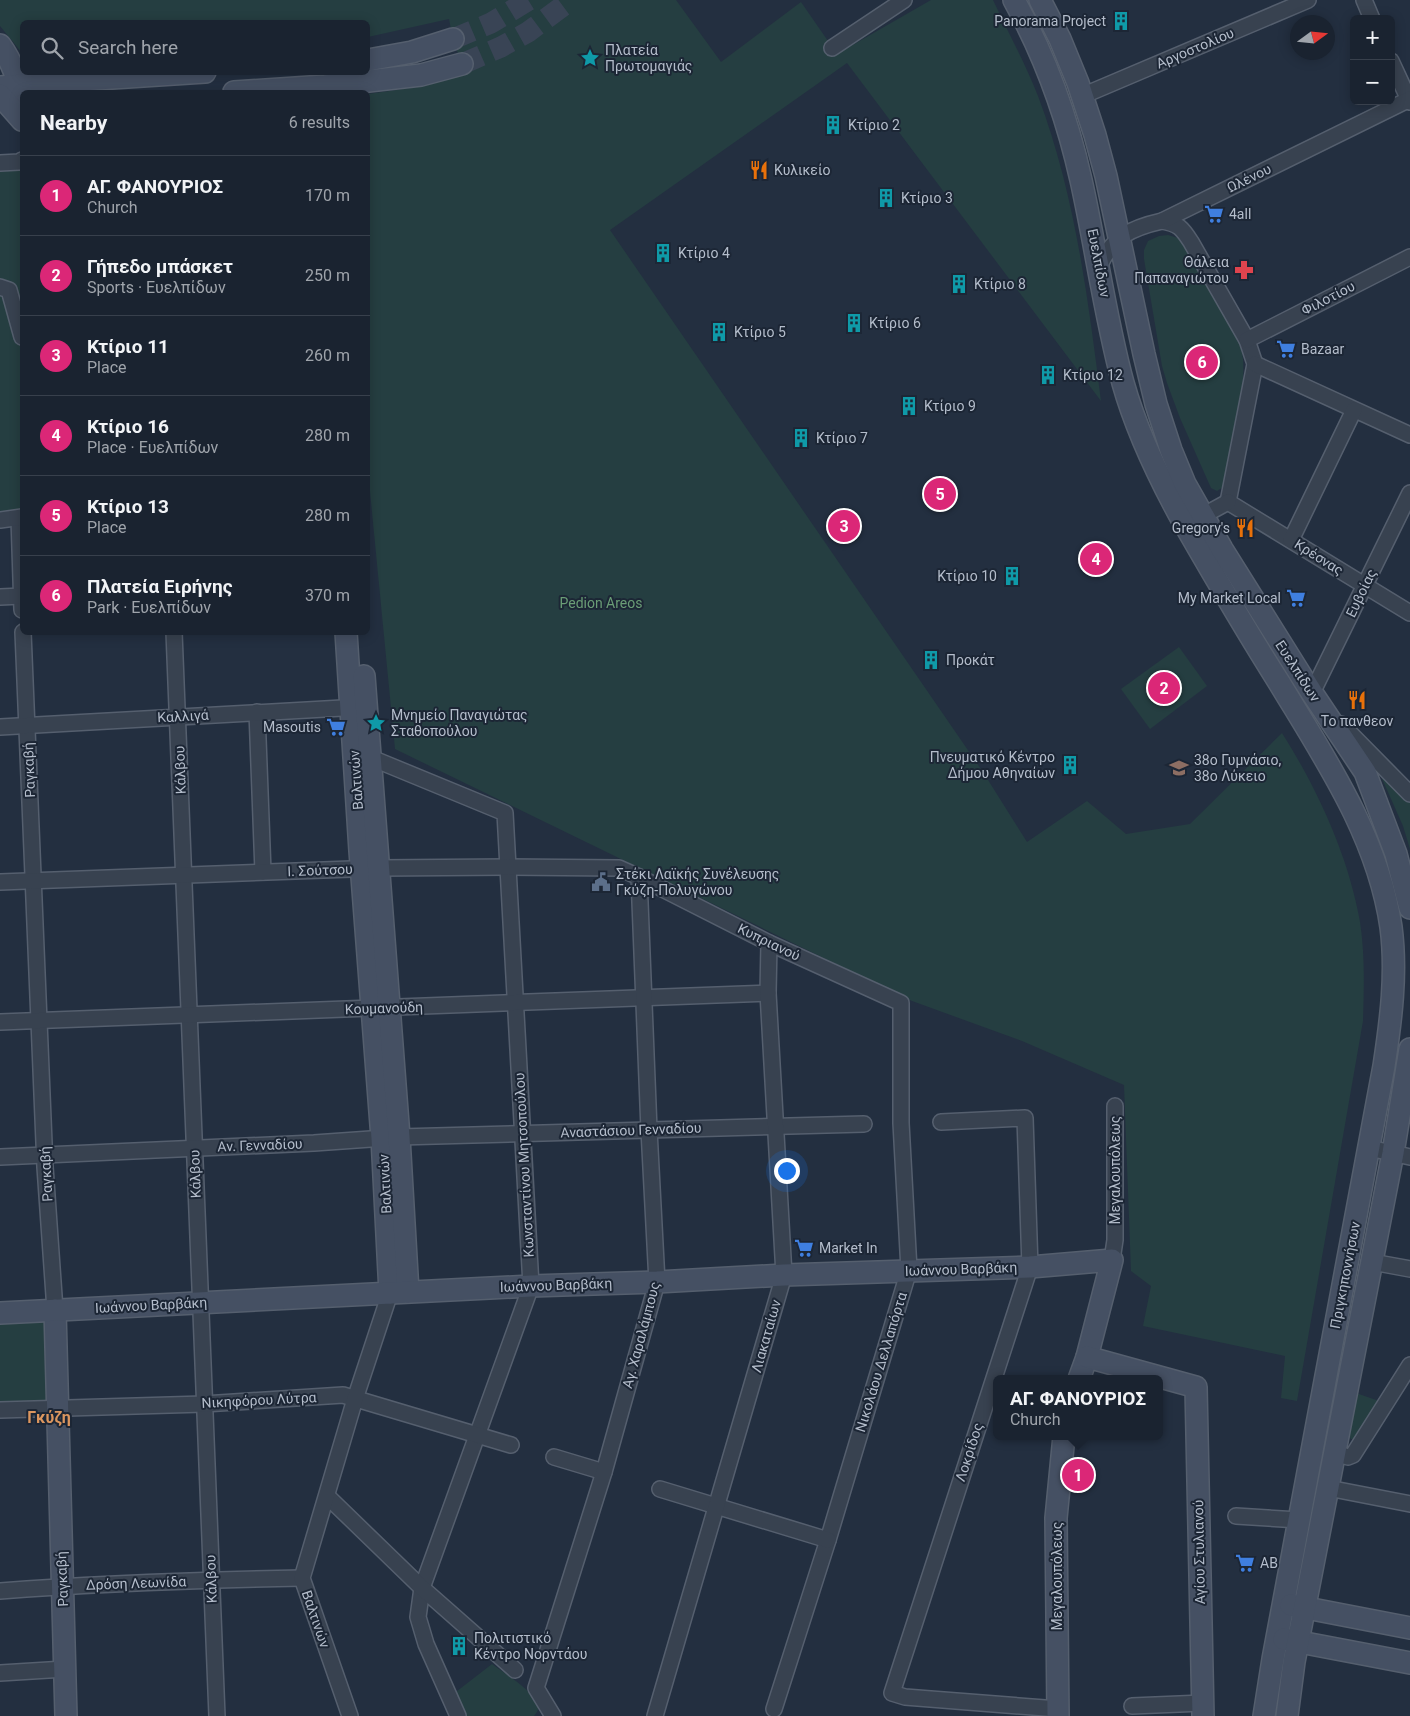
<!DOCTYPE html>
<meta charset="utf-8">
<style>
:root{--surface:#1a2330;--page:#232b38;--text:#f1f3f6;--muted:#9fa4ab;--line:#38404c;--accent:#db2777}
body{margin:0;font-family:Roboto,sans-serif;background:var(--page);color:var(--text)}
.controls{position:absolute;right:15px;top:15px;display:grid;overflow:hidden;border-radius:8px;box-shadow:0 2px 12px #0003}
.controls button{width:45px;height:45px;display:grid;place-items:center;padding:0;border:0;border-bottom:1px solid var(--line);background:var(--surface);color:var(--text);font:25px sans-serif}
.compass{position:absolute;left:1290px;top:15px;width:45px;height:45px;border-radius:50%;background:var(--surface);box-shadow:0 2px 12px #0003;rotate:75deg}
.you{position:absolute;left:786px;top:1170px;width:18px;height:18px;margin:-12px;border:4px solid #fff;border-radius:50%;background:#1a73e8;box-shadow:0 0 0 8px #1a73e833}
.badge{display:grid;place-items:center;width:32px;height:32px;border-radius:50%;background:var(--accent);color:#fff;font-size:16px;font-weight:700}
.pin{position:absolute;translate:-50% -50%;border:2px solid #fff;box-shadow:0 1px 5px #0006}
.popup{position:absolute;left:993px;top:1375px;width:170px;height:65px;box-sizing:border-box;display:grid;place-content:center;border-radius:8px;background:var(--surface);filter:drop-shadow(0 1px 4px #0005);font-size:16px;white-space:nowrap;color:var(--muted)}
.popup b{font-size:19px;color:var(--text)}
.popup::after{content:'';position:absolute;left:50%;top:100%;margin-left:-10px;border:10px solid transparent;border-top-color:var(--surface)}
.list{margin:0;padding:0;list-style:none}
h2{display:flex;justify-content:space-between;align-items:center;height:65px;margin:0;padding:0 20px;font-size:21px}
h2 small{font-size:16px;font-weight:400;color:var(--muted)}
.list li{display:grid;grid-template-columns:32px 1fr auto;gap:15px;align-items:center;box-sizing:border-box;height:80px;padding:0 20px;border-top:1px solid var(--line)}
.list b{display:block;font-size:19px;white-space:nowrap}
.list p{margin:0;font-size:16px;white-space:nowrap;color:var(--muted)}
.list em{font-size:16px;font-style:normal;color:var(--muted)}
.icon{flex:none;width:28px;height:28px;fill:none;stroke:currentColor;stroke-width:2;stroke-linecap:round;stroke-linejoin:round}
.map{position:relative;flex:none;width:1410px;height:1716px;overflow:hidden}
.search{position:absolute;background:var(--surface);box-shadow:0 2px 12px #0003;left:20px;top:20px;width:350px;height:55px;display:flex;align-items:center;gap:12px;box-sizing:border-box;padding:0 18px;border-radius:8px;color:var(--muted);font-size:19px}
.panel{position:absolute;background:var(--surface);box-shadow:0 2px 12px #0003;left:20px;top:90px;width:350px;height:545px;border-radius:8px}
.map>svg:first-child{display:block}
.green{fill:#253e41}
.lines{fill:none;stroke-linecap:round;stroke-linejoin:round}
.secondary-tunnel{stroke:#394455;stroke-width:21;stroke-dasharray:21 11;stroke-linecap:butt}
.street-casing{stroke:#555f6e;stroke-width:18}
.secondary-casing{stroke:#555f6e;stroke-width:24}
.street{stroke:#384250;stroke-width:15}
.secondary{stroke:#455063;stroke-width:21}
.labels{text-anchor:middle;stroke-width:4;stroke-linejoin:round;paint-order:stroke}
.poi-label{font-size:14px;fill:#b4bdcb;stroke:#1c2635;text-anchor:start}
.street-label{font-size:14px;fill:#b4bdcb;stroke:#1c2635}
.park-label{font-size:14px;fill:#6a9d76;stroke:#1c2635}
.quarter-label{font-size:16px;font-weight:bold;fill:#db965f;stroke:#1c2635}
</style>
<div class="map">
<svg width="1410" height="1716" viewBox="0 0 1410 1716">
<rect width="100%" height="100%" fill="#232f40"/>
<g class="green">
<path d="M0,0h676l45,62 80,-60 36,52 94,-54h62c15,32 32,63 45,96 37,98 50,202 63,305l-254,-338 -237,167 373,542 44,70 60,-41 39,33 64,-10 92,-91c35,55 67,124 78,189 5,32 4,66 3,99l-66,380 -16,-3 4,-42 -142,-30 8,-40 -20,-15 -7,-186 -102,-44 -110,-40 -517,-252 -27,-278v-377l56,-8 41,-12 -12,-35 -4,-20 -81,18v-15h-346v31l-22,-27z"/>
<path d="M22,166v345l-22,2v-345z"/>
<path d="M1168,235l10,3 5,6c19,28 57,81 60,115 3,39 -12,89 -20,128l-6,4 -6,-3 -31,-70 -13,-35 -5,-17 -18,-107v-9l4,-9 11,-5z"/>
<path d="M1179,647l28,39 -57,43 -29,-40z"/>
<path d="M1376,765l34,35v49l-7,-23z"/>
<path d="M49,1321l5,84 -54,3v-84z"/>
<path d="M1356,1393l23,8 -24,38h-4l-3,-5z"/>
<path d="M492,1664c12,9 41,26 46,41 1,5 -1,7 -4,11h-70l-12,-21z"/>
</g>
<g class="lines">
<g class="secondary-tunnel">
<path d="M453,39l38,-16 38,-23"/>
<path d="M462,64l39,-17 27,-15 43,-32"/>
</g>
<g class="street-casing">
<g id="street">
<path d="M1364,0l8,19"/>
<path d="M832,48l72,-48"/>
<path d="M1391,61l19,41"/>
<path d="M1082,96l226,-96"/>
<path d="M0,163l19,-1 3,-2"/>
<path d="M1162,221c17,3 20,7 29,21l56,98 8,24 -27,138"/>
<path d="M1099,267c13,-30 32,-39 63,-46l248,-122"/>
<path d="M0,287l9,3 13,47"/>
<path d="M1247,340l163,-83"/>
<path d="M1255,364l155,71"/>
<path d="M1228,502l182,111"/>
<path d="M19,519l3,91"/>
<path d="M0,520l22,-3"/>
<path d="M1195,520l33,-18"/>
<path d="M1291,540l63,-130"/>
<path d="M0,597l22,-1"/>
<path d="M23,632l22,535 10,143"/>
<path d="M174,632l43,1084"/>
<path d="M1317,698l-5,-5 98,-200"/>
<path d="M257,712l6,160"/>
<path d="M1341,724l69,70"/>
<path d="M0,727l360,-20"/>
<path d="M369,757l136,56 26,473 -109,302 -4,29 8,27 32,72"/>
<path d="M0,882l379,-14 129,-1 111,1 20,9 130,66 132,60v120l8,147 -81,270 -54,169"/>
<path d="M0,1022l768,-29"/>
<path d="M941,1122l84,-4 5,149 -138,426 13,4 153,12"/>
<path d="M1369,1148l41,9"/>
<path d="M0,1157l314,-14 85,-6 465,-13"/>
<path d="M1112,1260l3,-20v-134"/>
<path d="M1372,1262l38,7"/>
<path d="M0,1410l204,-6 139,-9 168,50"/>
<path d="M1335,1453l13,4 5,-2 57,-90"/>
<path d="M554,1457l50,15"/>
<path d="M1328,1488l82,16"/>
<path d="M660,1489l168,51"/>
<path d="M327,1496l95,92 93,82"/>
<path d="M1236,1516l63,4"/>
<path d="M0,1591c100,-8 201,-11 302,-13"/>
<path d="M0,1673l65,-4"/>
<path d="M1132,1706l71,-3"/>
<path d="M350,1716l-48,-138 53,-179 35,-106"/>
<path d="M553,1716l-17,-28 68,-216 53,-190 -8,-152 -10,-253"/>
<path d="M655,1716l129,-441 -16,-282 1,-50"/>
</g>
</g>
<g class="secondary-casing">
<g id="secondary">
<path d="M1014,0c31,56 53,117 67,180 15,67 24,137 42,203 14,50 37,97 62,142 31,54 62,107 95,159 46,76 98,153 111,243 6,46 0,93 -7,139l-111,593 -9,57"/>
<path d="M1040,0l20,39 18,44 17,52 11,41 38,178 12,50 15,46 14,34 37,65 90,144 53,79 31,82 14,54"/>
<path d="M0,45c13,18 19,35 22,57"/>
<path d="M368,60l44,-8 41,-13"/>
<path d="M0,87l66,-6 139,-9"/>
<path d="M234,92l91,-6 96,-11 41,-11"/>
<path d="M0,95l22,25"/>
<path d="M346,632l14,219 22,287 8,155"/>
<path d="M364,676l35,461 9,155"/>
<path d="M55,1310l11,406"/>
<path d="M0,1313l531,-27 126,-4 127,-7 246,-8 82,-7 -25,97 -8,22"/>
<path d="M1087,1357l109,30 7,329"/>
<path d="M1291,1605l119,23"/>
<path d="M1284,1639l126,24"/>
<path d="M1058,1716l-2,-198 8,-82"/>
<path d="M1287,1716l7,-54 99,-509 17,-104"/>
</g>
</g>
<use href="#street" class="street"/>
<use href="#secondary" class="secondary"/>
</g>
<defs>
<g id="building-bare" transform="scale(1.5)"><path d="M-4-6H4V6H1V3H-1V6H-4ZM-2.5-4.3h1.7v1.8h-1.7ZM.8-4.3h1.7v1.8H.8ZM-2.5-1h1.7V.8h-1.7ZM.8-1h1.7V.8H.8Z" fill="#0f9aa8" stroke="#1c2635" stroke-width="2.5" paint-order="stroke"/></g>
<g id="sight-bare" transform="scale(1.5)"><path d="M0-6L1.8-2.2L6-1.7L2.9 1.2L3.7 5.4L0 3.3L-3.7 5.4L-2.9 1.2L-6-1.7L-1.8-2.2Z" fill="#0f9aa8" stroke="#1c2635" stroke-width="2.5" paint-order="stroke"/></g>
<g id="restaurant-bare" transform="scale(1.5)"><path d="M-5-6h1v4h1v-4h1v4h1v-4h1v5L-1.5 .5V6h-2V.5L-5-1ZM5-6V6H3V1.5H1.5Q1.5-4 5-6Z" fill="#e8710a" stroke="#1c2635" stroke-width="2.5" paint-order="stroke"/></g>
<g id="supermarket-bare" transform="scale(1.5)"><path d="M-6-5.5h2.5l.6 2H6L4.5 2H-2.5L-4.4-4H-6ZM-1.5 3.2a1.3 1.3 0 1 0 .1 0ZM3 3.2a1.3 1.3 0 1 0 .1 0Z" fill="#3f7fe0" stroke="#1c2635" stroke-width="2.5" paint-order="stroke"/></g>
<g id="pharmacy-bare" transform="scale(1.5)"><path d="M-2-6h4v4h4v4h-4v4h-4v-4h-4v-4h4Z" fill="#e0444e" stroke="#1c2635" stroke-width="2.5" paint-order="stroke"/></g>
<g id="school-bare" transform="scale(1.5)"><path d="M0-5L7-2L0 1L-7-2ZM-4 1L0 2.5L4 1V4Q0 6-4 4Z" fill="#8d6e63" stroke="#1c2635" stroke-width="2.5" paint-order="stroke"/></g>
<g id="civic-bare" transform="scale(1.5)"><path d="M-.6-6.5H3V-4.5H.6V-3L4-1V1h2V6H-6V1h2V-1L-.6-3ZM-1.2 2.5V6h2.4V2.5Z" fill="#5c6f8a" stroke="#1c2635" stroke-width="2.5" paint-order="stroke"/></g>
</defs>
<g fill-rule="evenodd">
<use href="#building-bare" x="1121" y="21"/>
<use href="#sight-bare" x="590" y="58"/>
<use href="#building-bare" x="833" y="125"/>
<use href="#restaurant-bare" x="759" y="170"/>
<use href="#building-bare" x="886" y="198"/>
<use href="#supermarket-bare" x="1214" y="214"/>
<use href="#building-bare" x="663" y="253"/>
<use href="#pharmacy-bare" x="1244" y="270"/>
<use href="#building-bare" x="959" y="284"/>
<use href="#building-bare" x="854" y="323"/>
<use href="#building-bare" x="719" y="332"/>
<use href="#supermarket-bare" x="1286" y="349"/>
<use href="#building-bare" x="1048" y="375"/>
<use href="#building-bare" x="909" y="406"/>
<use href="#building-bare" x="801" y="438"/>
<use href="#restaurant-bare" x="1245" y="528"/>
<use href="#building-bare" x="1012" y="576"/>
<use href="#supermarket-bare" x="1296" y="598"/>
<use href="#building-bare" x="931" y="660"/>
<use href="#restaurant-bare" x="1357" y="700"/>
<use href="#sight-bare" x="376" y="723"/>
<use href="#supermarket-bare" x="336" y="727"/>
<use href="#building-bare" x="1070" y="765"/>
<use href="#school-bare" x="1179" y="768"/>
<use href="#civic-bare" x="601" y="882"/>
<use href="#supermarket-bare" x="804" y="1248"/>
<use href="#supermarket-bare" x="1245" y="1563"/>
<use href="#building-bare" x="459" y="1646"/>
</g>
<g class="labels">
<g class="poi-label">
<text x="1106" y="26" text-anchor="end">Panorama Project</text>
<text x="605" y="55">Πλατεία<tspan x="605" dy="16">Πρωτομαγιάς</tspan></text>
<text x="848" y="130">Κτίριο 2</text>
<text x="774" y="175">Κυλικείο</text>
<text x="901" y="203">Κτίριο 3</text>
<text x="1229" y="219">4all</text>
<text x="678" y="258">Κτίριο 4</text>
<text x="1229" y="267" text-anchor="end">Θάλεια<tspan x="1229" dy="16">Παπαναγιώτου</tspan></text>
<text x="974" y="289">Κτίριο 8</text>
<text x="869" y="328">Κτίριο 6</text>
<text x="734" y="337">Κτίριο 5</text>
<text x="1301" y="354">Bazaar</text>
<text x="1063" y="380">Κτίριο 12</text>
<text x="924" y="411">Κτίριο 9</text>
<text x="816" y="443">Κτίριο 7</text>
<text x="1230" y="533" text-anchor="end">Gregory's</text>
<text x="997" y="581" text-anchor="end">Κτίριο 10</text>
<text x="1281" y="603" text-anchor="end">My Market Local</text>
<text x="946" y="665">Προκάτ</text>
<text x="391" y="720">Μνημείο Παναγιώτας<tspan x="391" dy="16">Σταθοπούλου</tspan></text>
<text x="1357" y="726" text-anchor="middle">Το πανθεον</text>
<text x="321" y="732" text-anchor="end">Masoutis</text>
<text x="1055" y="762" text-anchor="end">Πνευματικό Κέντρο<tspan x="1055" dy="16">Δήμου Αθηναίων</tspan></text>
<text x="1194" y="765">38ο Γυμνάσιο,<tspan x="1194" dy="16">38ο Λύκειο</tspan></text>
<text x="616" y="879">Στέκι Λαϊκής Συνέλευσης<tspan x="616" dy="16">Γκύζη-Πολυγώνου</tspan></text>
<text x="819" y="1253">Market In</text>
<text x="1260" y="1568">ΑΒ</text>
<text x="474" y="1643">Πολιτιστικό<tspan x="474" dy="16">Κέντρο Νορντάου</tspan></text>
</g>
<g class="street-label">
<text transform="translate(1195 48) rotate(-23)" y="5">Αργοστολίου</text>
<text transform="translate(1249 178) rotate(-26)" y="5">Ωλένου</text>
<text transform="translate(1099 263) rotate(79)" y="5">Ευελπίδων</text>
<text transform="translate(1328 298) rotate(-27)" y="5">Φιλοτίου</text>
<text transform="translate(1319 557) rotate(32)" y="5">Κρέσνας</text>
<text transform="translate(1361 593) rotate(-64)" y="5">Ευβοίας</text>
<text transform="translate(1298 671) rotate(57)" y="5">Ευελπίδων</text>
<text transform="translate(183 716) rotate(-3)" y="5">Καλλιγά</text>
<text transform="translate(29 770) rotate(-92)" y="5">Ραγκαβή</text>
<text transform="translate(180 770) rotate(-92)" y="5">Κάλβου</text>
<text transform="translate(356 780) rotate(-94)" y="5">Βαλτινών</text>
<text transform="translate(320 870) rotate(-2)" y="5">Ι. Σούτσου</text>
<text transform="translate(769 942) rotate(26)" y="5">Κυπριανού</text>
<text transform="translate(384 1008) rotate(-2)" y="5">Κουμανούδη</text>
<text transform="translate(631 1130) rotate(-2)" y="5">Αναστάσιου Γενναδίου</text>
<text transform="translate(260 1145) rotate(-2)" y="5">Αν. Γενναδίου</text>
<text transform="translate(524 1165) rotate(-93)" y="5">Κωνσταντίνου Μητσοπούλου</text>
<text transform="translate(1115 1170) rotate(-90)" y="5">Μεγαλουπόλεως</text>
<text transform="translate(46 1174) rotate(-93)" y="5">Ραγκαβή</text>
<text transform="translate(195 1174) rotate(-92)" y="5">Κάλβου</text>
<text transform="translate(385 1184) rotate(-93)" y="5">Βαλτινών</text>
<text transform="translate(961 1269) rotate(-2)" y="5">Ιωάννου Βαρβάκη</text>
<text transform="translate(1345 1275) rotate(-79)" y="5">Πριγκηποννήσων</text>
<text transform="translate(556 1285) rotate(-2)" y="5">Ιωάννου Βαρβάκη</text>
<text transform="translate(151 1305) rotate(-3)" y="5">Ιωάννου Βαρβάκη</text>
<text transform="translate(641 1335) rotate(-75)" y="5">Αγ. Χαραλάμπους</text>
<text transform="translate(766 1336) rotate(-74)" y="5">Λιακαταίων</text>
<text transform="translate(881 1362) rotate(-73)" y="5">Νικολάου Δελλαπόρτα</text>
<text transform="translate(259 1400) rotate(-3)" y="5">Νικηφόρου Λύτρα</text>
<text transform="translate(969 1452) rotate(-72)" y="5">Λοκρίδος</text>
<text transform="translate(1199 1552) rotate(-91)" y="5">Αγίου Στυλιανού</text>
<text transform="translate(1057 1576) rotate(-90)" y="5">Μεγαλουπόλεως</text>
<text transform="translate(62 1579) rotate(-92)" y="5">Ραγκαβή</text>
<text transform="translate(211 1579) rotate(-92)" y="5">Κάλβου</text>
<text transform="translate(136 1583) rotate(-2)" y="5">Δρόση Λεωνίδα</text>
<text transform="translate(316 1619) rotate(71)" y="5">Βαλτινών</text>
</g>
<g class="park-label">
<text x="601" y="608">Pedion Areos</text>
</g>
<g class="quarter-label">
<text x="49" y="1423">Γκύζη</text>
</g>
</g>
</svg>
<div class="controls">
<button>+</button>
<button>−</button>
</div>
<svg class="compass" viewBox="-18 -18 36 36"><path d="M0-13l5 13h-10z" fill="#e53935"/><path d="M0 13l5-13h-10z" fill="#9fa4ab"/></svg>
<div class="you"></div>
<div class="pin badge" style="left:1078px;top:1475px">1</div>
<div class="popup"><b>ΑΓ. ΦΑΝΟΥΡΙΟΣ</b>Church</div>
<div class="pin badge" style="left:1164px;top:688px">2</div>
<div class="pin badge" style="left:844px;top:526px">3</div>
<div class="pin badge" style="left:1096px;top:559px">4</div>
<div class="pin badge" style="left:940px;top:494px">5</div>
<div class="pin badge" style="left:1202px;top:362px">6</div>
<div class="search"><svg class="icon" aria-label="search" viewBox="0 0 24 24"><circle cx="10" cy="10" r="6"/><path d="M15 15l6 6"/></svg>Search here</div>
<section class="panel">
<h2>Nearby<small>6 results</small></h2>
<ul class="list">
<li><span class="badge">1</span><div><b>ΑΓ. ΦΑΝΟΥΡΙΟΣ</b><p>Church</p></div><em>170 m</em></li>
<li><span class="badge">2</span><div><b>Γήπεδο μπάσκετ</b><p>Sports · Ευελπίδων</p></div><em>250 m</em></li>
<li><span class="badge">3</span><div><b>Κτίριο 11</b><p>Place</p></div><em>260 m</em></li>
<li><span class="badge">4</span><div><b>Κτίριο 16</b><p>Place · Ευελπίδων</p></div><em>280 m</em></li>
<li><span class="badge">5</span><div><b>Κτίριο 13</b><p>Place</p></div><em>280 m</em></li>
<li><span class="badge">6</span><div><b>Πλατεία Ειρήνης</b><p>Park · Ευελπίδων</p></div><em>370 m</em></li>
</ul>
</section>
</div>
